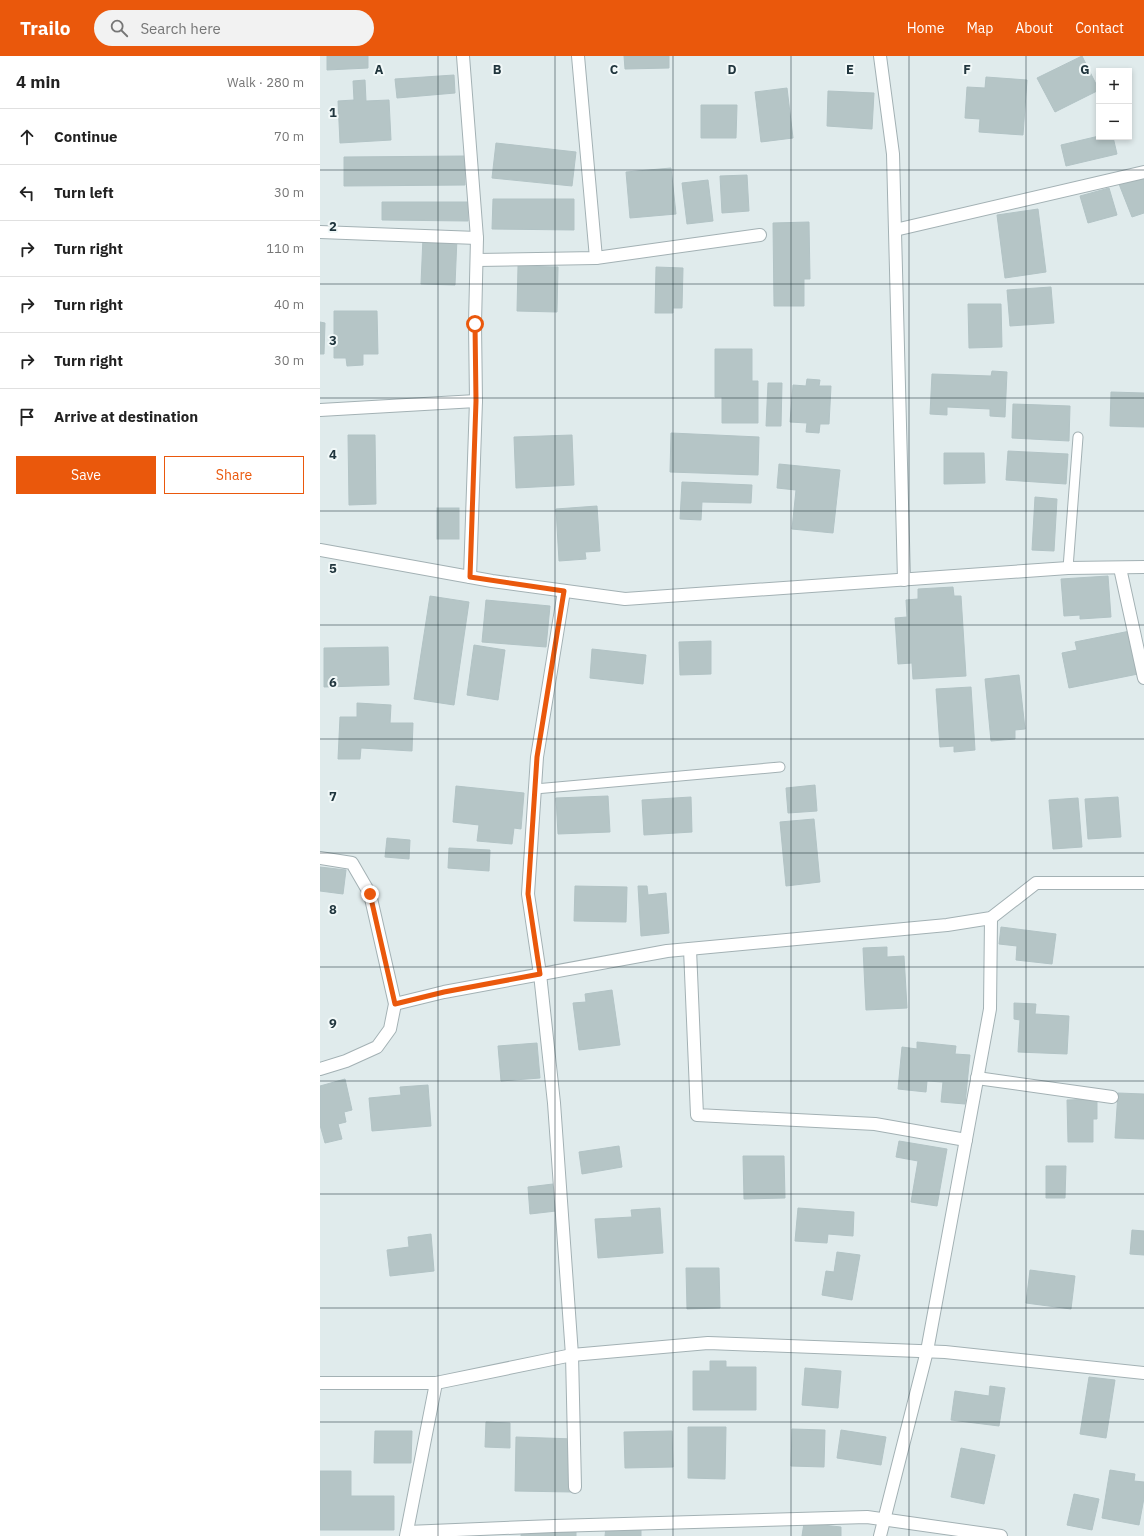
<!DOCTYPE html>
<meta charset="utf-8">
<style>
:root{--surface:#fff;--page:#f2f2f2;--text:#222;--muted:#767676;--line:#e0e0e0;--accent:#ea580c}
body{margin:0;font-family:"IBM Plex Sans",sans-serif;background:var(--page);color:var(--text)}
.controls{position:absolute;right:12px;top:12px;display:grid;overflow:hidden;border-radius:0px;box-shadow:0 2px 6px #0003}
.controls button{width:36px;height:36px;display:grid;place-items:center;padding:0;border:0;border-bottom:1px solid var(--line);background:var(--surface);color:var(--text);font:20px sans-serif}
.stop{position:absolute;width:12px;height:12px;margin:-9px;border:3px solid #ea580c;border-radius:50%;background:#fff}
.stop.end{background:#ea580c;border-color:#fff;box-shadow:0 1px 4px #0008}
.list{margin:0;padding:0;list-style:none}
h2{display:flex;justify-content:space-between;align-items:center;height:52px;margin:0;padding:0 16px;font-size:17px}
h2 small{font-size:13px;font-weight:400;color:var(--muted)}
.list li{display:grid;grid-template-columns:26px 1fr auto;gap:12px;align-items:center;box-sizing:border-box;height:56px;padding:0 16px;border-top:1px solid var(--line)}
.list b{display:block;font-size:15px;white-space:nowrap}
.list em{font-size:13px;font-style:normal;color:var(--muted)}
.actions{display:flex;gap:8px;padding:12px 16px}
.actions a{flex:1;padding:9px 0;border:1px solid var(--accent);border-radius:0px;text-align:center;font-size:14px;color:var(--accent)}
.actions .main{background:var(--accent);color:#fff}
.icon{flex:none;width:22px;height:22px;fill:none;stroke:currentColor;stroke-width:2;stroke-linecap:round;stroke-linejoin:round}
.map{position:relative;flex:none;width:824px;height:1480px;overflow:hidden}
header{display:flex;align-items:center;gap:24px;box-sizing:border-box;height:56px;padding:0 20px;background:var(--accent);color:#fff}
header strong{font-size:19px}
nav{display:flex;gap:22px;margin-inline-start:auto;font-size:14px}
.search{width:280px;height:36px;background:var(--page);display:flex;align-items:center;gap:10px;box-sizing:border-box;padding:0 14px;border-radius:22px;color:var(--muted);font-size:15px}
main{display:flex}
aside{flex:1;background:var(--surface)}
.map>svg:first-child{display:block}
.building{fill:#b5c5c6;stroke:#b2c3c5}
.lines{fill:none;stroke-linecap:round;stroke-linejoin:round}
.lane-casing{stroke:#a3b1b4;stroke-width:11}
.street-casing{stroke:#a3b1b4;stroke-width:14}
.lane{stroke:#fff;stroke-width:9}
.street{stroke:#fff;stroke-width:12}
.route{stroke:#ea580c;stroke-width:5}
.grid{fill:none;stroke:#20353d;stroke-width:1;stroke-opacity:0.55}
.grid-label{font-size:13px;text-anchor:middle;font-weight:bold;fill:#20353d;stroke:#f1f8f8;stroke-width:4;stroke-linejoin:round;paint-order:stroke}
</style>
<header>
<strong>Trailo</strong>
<div class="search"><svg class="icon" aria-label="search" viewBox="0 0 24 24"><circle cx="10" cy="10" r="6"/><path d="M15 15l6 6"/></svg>Search here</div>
<nav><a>Home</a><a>Map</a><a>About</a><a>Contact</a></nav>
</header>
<main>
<aside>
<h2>4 min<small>Walk · 280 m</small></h2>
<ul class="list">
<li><svg class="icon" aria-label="ahead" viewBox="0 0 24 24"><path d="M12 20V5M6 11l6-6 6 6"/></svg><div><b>Continue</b></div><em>70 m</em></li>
<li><svg class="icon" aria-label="left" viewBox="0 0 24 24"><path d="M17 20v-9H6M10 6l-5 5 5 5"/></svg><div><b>Turn left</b></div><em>30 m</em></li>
<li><svg class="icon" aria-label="right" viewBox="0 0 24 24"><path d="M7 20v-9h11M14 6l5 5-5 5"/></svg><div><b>Turn right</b></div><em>110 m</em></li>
<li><svg class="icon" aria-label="right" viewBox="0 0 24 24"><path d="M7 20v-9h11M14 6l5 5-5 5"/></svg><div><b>Turn right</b></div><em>40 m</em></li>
<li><svg class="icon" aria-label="right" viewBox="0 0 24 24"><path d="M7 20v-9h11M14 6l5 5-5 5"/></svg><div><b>Turn right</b></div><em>30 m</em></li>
<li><svg class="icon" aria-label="arrive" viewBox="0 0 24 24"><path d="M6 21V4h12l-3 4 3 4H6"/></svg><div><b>Arrive at destination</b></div></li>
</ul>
<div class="actions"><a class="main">Save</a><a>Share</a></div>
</aside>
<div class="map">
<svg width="824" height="1480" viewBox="0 0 824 1480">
<rect width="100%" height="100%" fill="#e0ebec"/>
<g class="building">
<path d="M7,0h41v12l-41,2z"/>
<path d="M304,0h45v12l-44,1z"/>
<path d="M762,0l17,34 -44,22 -18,-34z"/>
<path d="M134,19l1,18 -58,5 -2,-19z"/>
<path d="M666,21l41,3 -4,55 -44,-3 1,-13 -15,-1 2,-31 18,1z"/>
<path d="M45,24l1,21 23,-1 2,40 -51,3 -2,-42 16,-1 -1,-19z"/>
<path d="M467,32l6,50 -32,4 -6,-50z"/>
<path d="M508,35l46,2 -2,36 -45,-3z"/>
<path d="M381,49h36l-1,33h-35z"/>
<path d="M779,80l14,1 4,17 -51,12 -5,-21z"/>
<path d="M176,87l80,9 -4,34 -80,-8z"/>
<path d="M145,100v29l-121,1v-29z"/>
<path d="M351,112l5,46 -46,4 -4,-46z"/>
<path d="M824,118v39l-12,4 -13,-33z"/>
<path d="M427,119l2,36 -27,2 -2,-37z"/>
<path d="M388,124l5,41 -26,3 -5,-41z"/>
<path d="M789,132l8,27 -29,8 -8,-27z"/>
<path d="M173,143h81v31l-82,-1z"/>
<path d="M62,146h86v19l-86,-1z"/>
<path d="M718,153l8,63 -41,6 -8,-63z"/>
<path d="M489,166l1,57h-6v27h-30l-1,-83z"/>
<path d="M103,181l34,1 -2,47 -34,-1z"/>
<path d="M198,210l40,1 -1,45 -40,-1z"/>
<path d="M336,211l27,1 -1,40h-9v5h-18z"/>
<path d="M731,231l3,36 -44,3 -3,-36z"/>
<path d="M648,248h33l1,43 -33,1z"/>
<path d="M14,255h43l1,43h-15v11l-16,1 -1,-8h-12z"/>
<path d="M0,266l5,1 -1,31h-4z"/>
<path d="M395,293h37v32h6v42h-36v-26h-7z"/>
<path d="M672,315l15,1 -2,45 -15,-1v-7l-43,-2v8l-17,-1 2,-40 59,2z"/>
<path d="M487,323l13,1 -1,6h12l-2,38h-9l-1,9 -13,-1 1,-9 -17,-1 3,-37 13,1z"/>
<path d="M448,327h14l-1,43h-15z"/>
<path d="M791,336l33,1v34l-34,-1z"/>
<path d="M693,348l57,2 -1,35 -57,-3z"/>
<path d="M351,377l88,4 -1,38 -88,-3z"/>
<path d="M28,379h27l1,69 -27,1z"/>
<path d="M252,379l2,50 -58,3 -2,-51z"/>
<path d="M688,395l60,3 -2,30 -60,-4z"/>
<path d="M624,397h40l1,30 -41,1z"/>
<path d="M459,408l61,6 -7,63 -41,-4 4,-39 -19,-2z"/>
<path d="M362,426l70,3 -1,18 -49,-1 -1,18 -21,-1z"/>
<path d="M715,441l22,2 -3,52 -22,-1z"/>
<path d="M277,450l3,45 -15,1 1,7 -27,2 -3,-52z"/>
<rect x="117" y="452" width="22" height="31"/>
<path d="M788,520l3,41 -31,2v-4l-16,1 -3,-37z"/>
<path d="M633,531l1,9h7l5,80 -53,3 -1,-16 -14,1 -3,-46 12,-1 -1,-17 12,-1v-10z"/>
<path d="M110,540l39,6 -15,103 -40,-6z"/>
<path d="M166,544l64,6 -4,41 -64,-5z"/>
<path d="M810,575l8,43 -69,14 -7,-35 15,-3 -2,-8z"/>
<path d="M391,585v33l-31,1 -1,-33z"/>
<path d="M154,589l31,5 -7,50 -31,-5z"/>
<path d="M68,591l1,38 -65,2v-39z"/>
<path d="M272,593l54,6 -3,29 -53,-6z"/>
<path d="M699,619l6,54 -10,1v9l-24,2 -6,-62z"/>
<path d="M651,631l4,63 -21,2v-6l-14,1 -4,-58z"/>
<path d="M37,647l34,2 -1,18h23l-1,28 -51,-3 -1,11h-22l2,-42h17z"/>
<path d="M495,729l2,26 -29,2 -2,-25z"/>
<path d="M136,730l68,7 -3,36 -7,-1 -2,16 -35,-3 2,-16 -26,-3z"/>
<path d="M288,740l2,36 -52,2 -2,-36z"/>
<path d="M371,741l1,35 -48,3 -2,-35z"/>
<path d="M798,741l3,40 -33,2 -3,-40z"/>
<path d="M758,742l4,49 -29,2 -4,-49z"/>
<path d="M494,763l6,63 -34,4 -6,-64z"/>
<path d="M67,782l23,2 -1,19 -24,-2z"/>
<path d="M129,792l41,2 -1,21 -41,-3z"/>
<path d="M0,811l26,3 -3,24 -23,-3z"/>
<path d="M255,830l52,1 -1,35 -52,-1z"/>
<path d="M318,830h9l1,9 18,-2 3,40 -28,3z"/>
<path d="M681,871l55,7 -4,30 -36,-4 1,-14 -18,-2z"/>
<path d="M567,891v10l17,-1 3,52 -41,2 -3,-62z"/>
<path d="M292,934l8,55 -41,5 -6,-47 13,-1 -1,-8z"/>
<path d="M694,947l22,1 -1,10 34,2 -2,38 -49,-2 2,-32 -6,-1z"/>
<path d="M597,986l39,4 -1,8 15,1 -5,49 -24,-2 2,-20 -16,-1 -1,11 -28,-3 4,-42 15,2z"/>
<path d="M217,987l3,35 -39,3 -3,-35z"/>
<path d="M25,1023l7,31 -8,2 2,10 -8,2 4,15 -17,4 -5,-18v-39z"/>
<path d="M108,1029l3,41 -59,5 -3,-33 32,-3 -1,-8z"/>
<path d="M798,1037l26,1v45l-29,-1z"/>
<path d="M777,1043v20h-4v23h-25l-1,-42z"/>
<path d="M579,1085l48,8 -10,57 -26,-4 7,-41 -22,-4z"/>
<path d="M299,1090l3,21 -40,7 -3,-22z"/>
<path d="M423,1100h41l1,42 -41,1z"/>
<path d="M726,1110h20l-1,32h-19z"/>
<path d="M233,1128l3,27 -26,3 -2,-27z"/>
<path d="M340,1152l3,45 -65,5 -3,-39 37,-2 -1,-7z"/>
<path d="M478,1152l56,4 -1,24 -25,-2 -1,9 -32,-2z"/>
<path d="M812,1174l12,1v24l-14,-1z"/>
<path d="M111,1178l3,37 -44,5 -3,-26 22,-3 -1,-10z"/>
<path d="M517,1196l23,3 -8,45 -30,-5 4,-24 8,1z"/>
<path d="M366,1212h33l1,40 -33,1z"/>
<path d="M710,1214l45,6 -4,33 -45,-6z"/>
<path d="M390,1305h16v6h30v43h-63v-39h17z"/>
<path d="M485,1312l36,3 -3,37 -36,-3z"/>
<path d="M769,1321l26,3 -9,58 -26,-4z"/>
<path d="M670,1330l15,2 -6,38 -48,-6 4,-29 34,5z"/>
<path d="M166,1366l24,1v25l-25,-1z"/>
<path d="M368,1371h38l-1,52 -37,-1z"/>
<path d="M472,1373l33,1 -1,37 -33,-1z"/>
<path d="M521,1374l45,7 -5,28 -44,-7z"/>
<path d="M55,1375h37l-1,32h-37z"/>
<path d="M352,1375l1,36 -48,1 -1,-36z"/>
<path d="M196,1381l58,2 -2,53 -57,-1z"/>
<path d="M641,1392l34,7 -11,49 -33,-7z"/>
<path d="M790,1414l25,4 -1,7 10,1v16l-5,27 -37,-7z"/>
<path d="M0,1415h31v25h43v34h-74z"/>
<path d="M754,1438l25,5 -7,31 -25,-5z"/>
<path d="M484,1467l37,4v9h-39z"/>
<path d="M286,1471l35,2v7h-36z"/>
<path d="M202,1472l54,2v6h-55z"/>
</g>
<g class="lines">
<g class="lane-casing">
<g id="lane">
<path d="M748,512l10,-131"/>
<path d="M215,733l245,-22"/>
</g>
</g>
<g class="street-casing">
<g id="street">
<path d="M143,0l14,182 -2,86 1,77 -6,176"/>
<path d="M258,0l18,202"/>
<path d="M560,0l13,98 11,426"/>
<path d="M575,174l249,-58"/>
<path d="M0,176l157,6"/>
<path d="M157,204l119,-2 164,-23"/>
<path d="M0,354l156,-9"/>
<path d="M0,494l172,31 133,18 443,-31 76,-1"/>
<path d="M800,512l24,110"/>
<path d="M244,535l-27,166 -9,137 12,80 14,129 18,252 3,132"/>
<path d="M0,802l32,5 18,31 25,110 -5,25 -13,18 -31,14 -26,8"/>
<path d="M370,893l7,166 178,9 91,16"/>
<path d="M75,948l49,-12 223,-41 280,-26 44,-7 45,-35h108"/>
<path d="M657,1022l135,19"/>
<path d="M0,1327h116l136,-28 136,-12 237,9 199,21"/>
<path d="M87,1476l147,-6 313,-9 134,19"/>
<path d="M86,1480l30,-153"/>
<path d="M560,1480l47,-185 63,-342 1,-91"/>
</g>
</g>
<use href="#lane" class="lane"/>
<use href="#street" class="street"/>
</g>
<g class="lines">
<path class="route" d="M50,838l25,110 49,-12 96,-18 -12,-80 9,-137 27,-166 -94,-14 6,-176 -1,-77"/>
</g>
<path class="grid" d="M118,0v1480M235,0v1480M353,0v1480M471,0v1480M589,0v1480M706,0v1480M0,114h824M0,228h824M0,342h824M0,455h824M0,569h824M0,683h824M0,797h824M0,911h824M0,1025h824M0,1138h824M0,1252h824M0,1366h824"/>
<g class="grid-label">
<text x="59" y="18">A</text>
<text x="177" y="18">B</text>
<text x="294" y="18">C</text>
<text x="412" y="18">D</text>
<text x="530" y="18">E</text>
<text x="647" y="18">F</text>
<text x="765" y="18">G</text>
<text x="13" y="61">1</text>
<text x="13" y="175">2</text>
<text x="13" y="289">3</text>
<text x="13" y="403">4</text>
<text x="13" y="517">5</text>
<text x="13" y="631">6</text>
<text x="13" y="745">7</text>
<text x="13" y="858">8</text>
<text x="13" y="972">9</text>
</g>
</svg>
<div class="controls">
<button>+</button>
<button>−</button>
</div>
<div class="stop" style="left:155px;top:268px"></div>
<div class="stop end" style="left:50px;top:838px"></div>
</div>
</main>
